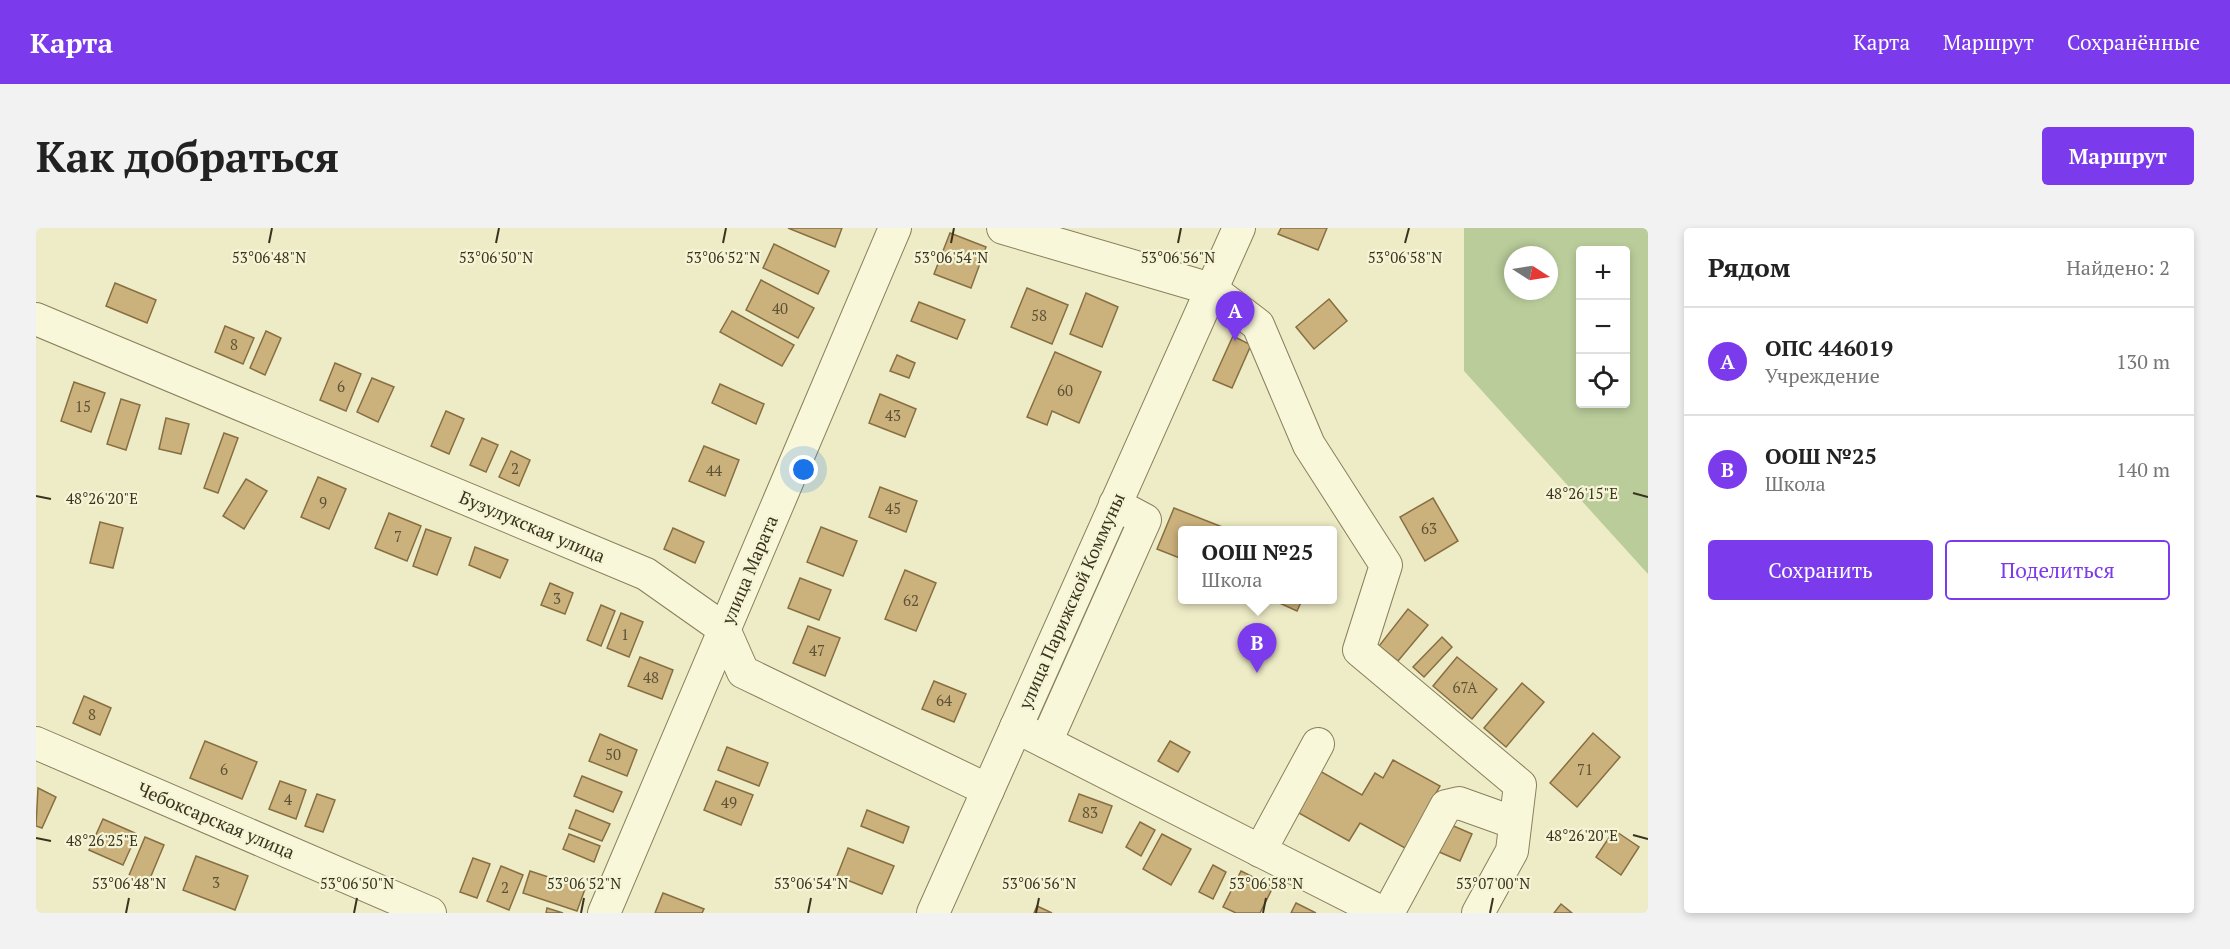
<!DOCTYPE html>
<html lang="ru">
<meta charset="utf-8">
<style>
:root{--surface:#fff;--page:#f2f2f2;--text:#222;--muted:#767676;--line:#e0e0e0;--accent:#7c3aed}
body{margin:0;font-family:"PT Serif",serif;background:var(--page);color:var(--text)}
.controls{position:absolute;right:18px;top:18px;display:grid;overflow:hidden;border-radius:6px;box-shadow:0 3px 9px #0003}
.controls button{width:54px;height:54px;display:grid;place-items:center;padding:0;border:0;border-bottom:2px solid var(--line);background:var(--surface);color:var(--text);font:30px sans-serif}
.compass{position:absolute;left:1468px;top:18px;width:54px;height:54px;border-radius:50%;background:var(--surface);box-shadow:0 3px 9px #0003;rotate:102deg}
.you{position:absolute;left:768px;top:242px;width:21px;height:21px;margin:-15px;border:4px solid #fff;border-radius:50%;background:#1a73e8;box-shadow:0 0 0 9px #1a73e833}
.badge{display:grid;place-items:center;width:39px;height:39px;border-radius:50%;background:var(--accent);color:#fff;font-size:20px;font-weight:700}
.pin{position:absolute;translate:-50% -50px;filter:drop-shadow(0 2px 3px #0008)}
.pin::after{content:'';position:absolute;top:32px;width:21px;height:18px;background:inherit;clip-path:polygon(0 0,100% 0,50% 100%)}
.popup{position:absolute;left:1142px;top:298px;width:159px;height:78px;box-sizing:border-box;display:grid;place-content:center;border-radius:6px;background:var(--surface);filter:drop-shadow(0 2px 4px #0005);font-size:20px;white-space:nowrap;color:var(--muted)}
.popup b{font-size:22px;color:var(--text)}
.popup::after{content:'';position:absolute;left:50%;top:100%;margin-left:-12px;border:12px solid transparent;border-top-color:var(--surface)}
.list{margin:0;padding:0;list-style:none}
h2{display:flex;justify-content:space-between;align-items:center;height:78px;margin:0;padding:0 24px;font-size:26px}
h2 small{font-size:20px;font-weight:400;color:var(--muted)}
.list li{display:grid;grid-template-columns:39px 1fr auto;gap:18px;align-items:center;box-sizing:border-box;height:108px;padding:0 24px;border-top:2px solid var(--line)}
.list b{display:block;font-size:22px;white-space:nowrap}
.list p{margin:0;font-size:20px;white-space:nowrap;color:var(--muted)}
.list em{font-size:20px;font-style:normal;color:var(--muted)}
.actions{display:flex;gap:12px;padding:18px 24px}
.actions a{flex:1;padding:14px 0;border:2px solid var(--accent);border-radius:6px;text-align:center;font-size:21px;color:var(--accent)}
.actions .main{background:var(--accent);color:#fff}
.icon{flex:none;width:33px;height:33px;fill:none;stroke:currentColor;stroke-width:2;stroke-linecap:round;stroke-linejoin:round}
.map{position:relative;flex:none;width:1612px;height:685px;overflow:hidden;border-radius:6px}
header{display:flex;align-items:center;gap:36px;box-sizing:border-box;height:84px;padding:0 30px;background:var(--accent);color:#fff}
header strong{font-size:28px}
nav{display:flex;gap:33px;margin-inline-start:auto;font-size:21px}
.intro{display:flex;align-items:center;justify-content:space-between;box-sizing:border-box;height:144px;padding:0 36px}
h1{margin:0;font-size:42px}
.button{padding:15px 27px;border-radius:6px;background:var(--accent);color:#fff;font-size:21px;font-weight:700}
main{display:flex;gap:36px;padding:0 36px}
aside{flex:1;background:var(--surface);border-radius:6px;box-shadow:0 3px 9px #0003}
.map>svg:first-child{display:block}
.green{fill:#b9cc9a;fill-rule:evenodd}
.building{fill:#cbb17c;stroke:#886f42;stroke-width:1.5}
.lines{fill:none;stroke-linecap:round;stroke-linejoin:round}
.minor-casing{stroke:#897f5c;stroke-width:34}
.minor{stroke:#f8f7d9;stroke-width:32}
.ticks{fill:none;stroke:#39321f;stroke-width:2}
.labels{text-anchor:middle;stroke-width:4.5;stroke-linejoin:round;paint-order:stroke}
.number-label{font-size:15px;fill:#5e5236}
.street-label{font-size:18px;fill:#39321f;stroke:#f5f4d5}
.ticks-label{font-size:15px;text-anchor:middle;fill:#39321f;stroke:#f5f4d5;stroke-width:4.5;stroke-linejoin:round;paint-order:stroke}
</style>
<header>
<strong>Карта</strong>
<nav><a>Карта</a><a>Маршрут</a><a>Сохранённые</a></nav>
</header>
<div class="intro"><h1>Как добраться</h1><a class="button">Маршрут</a></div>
<main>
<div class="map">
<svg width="1612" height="685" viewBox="0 0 1612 685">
<rect width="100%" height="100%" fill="#eeecc6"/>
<path class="green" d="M1428,0h184v346l-184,-203zM1544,22h46v154h-46zM1477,27h36v36h-36z"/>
<g class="building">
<path d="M752,0h54l-7,19z"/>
<path d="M1245,0h46l-9,22 -40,-16z"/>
<path d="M914,5l36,14 -15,41 -37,-14z"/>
<path d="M738,16l55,27 -11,23 -55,-26z"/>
<path d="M725,52l53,28 -16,30 -52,-28z"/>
<path d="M79,55l41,17 -9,23 -41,-17z"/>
<path d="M991,60l41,17 -16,39 -41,-17z"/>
<path d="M1050,65l32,14 -16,40 -32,-13z"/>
<path d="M1293,71l18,22 -33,28 -18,-22z"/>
<path d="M883,74l46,18 -8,19 -46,-18z"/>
<path d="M696,83l62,34 -12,21 -62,-34z"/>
<path d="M189,98l29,12 -11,26 -28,-12z"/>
<path d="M230,103l15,7 -16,37 -15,-7z"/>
<path d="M1197,108l18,9 -19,43 -19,-8z"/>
<path d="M1019,124l46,20 -22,51 -27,-12 -5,14 -20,-8z"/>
<path d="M861,127l18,8 -6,15 -19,-7z"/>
<path d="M299,135l26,11 -15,37 -26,-11z"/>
<path d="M336,150l22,9 -16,35 -21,-10z"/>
<path d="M38,154l31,11 -14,39 -30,-11z"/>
<path d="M684,156l44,20 -8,20 -44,-21z"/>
<path d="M844,166l36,15 -11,28 -36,-14z"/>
<path d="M85,171l19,6 -14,45 -19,-6z"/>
<path d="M410,183l18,8 -15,35 -18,-8z"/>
<path d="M130,190l23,6 -8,30 -22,-5z"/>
<path d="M188,205l14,5 -20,55 -14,-5z"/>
<path d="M446,210l16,7 -12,27 -16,-7z"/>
<path d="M668,218l35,14 -14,36 -36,-15z"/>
<path d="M475,223l19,9 -11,26 -20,-9z"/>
<path d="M282,249l28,12 -17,40 -28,-12z"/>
<path d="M210,251l21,12 -23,38 -21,-13z"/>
<path d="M844,259l37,14 -11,31 -37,-15z"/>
<path d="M1397,270l25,43 -33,20 -25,-44z"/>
<path d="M1138,280l56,22h-48v29l-25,-10z"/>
<path d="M353,285l32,13 -14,35 -32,-13z"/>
<path d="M64,294l23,6 -10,40 -23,-5z"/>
<path d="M785,299l36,14 -14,35 -36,-14z"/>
<path d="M637,300l31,14 -9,21 -31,-14z"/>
<path d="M390,301l25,9 -14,37 -24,-9z"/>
<path d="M439,319l33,13 -8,18 -31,-13z"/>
<path d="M869,342l31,13 -20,48 -31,-12z"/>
<path d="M764,350l31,12 -12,30 -31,-12z"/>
<path d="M514,355l23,10 -8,21 -24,-9z"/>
<path d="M1237,372h29l-5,11z"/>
<path d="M565,377l14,6 -14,35 -14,-6z"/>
<path d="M1372,381l20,16 -30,36 -19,-15z"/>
<path d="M585,385l22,9 -14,35 -22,-9z"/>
<path d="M772,398l32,12 -15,38 -32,-13z"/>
<path d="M1406,409l10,10 -28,30 -11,-10z"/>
<path d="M604,429l33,13 -11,29 -34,-13z"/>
<path d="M1421,429l40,32 -25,30 -39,-33z"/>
<path d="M898,453l32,13 -12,28 -32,-13z"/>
<path d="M1486,455l22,19 -38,45 -22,-19z"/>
<path d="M48,468l27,12 -11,27 -27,-12z"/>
<path d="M1557,505l27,24 -43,50 -27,-24z"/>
<path d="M564,506l37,16 -10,26 -38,-15z"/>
<path d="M169,513l52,21 -15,37 -52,-21z"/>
<path d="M1134,513l20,11 -12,20 -20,-11z"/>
<path d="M691,519l41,16 -9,23 -41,-16z"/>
<path d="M1357,532l47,26 -35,62 -45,-25 -11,18 -52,-29 23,-41 42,24 13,-22 8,5z"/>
<path d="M546,548l40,16 -9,20 -39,-16z"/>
<path d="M244,553l26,9 -10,29 -27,-10z"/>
<path d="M680,553l37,14 -12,30 -37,-15z"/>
<path d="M2,560l18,9 -14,31 -6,-2z"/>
<path d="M281,566l18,6 -12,32 -18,-6z"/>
<path d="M1043,566l33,12 -10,27 -33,-12z"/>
<path d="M540,582l34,14 -8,17 -33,-13z"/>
<path d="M831,582l42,17 -6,16 -42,-17z"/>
<path d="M67,591l34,15 -14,31 -34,-15z"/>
<path d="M1104,594l15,8 -14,26 -15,-9z"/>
<path d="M1413,596l23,10 -12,27 -23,-10z"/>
<path d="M1578,602l25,17 -18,28 -25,-18z"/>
<path d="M533,606l31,12 -6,16 -31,-13z"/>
<path d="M1126,606l29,15 -20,36 -28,-16z"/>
<path d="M109,609l19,8 -18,43 -19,-8z"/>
<path d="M812,620l46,18 -12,28 -45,-18z"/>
<path d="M160,628l52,20 -13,34 -52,-20z"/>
<path d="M437,630l17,6 -13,34 -17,-6z"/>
<path d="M1177,637l13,7 -13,27 -14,-7z"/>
<path d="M465,638l22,9 -14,35 -22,-9z"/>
<path d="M494,643l55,18 -8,22 -54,-18z"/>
<path d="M1205,643l32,16 -13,26h-24l-13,-6z"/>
<path d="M627,665l41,16 -2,4h-47z"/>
<path d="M1260,675l20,10h-25z"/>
<path d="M1525,676l11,9h-18z"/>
<path d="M1001,678l15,7h-18z"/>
<path d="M511,680l16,5h-17z"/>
</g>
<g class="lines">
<g class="minor-casing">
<g id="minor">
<path d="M967,0l208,61 47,36 51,120 77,120 -27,85 161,135 -8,66 -34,62"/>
<path d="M0,91l610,255 78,55 19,43 245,118"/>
<path d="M980,499l367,186"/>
<path d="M1010,514l99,-222 -30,-16"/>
<path d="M0,515l394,170"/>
<path d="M1224,623l58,-107"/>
<path d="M568,685l291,-685"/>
<path d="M897,685l306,-685"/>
<path d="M1352,685l58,-107 13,-3 56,20"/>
</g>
</g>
<use href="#minor" class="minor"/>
</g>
<path class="ticks" d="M233,15l3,-15M460,15l3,-15M687,15l3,-15M915,15l3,-15M1142,15l3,-15M1369,15l4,-15M1597,265l15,4M0,268l15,3M1597,607l15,4M0,610l15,3M90,685l3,-15M318,685l3,-15M545,685l3,-15M772,685l3,-15M1000,685l3,-15M1227,685l3,-15M1454,685l3,-15"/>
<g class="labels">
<g class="number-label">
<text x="744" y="86">40</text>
<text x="1003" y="93">58</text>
<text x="198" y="122">8</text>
<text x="305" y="164">6</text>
<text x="1029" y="168">60</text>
<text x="47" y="184">15</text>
<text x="857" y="193">43</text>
<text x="479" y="246">2</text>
<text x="678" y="248">44</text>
<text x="287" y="280">9</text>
<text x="857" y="286">45</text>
<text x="1393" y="306">63</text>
<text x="362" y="314">7</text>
<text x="521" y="376">3</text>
<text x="875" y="378">62</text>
<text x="589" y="412">1</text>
<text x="781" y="428">47</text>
<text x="615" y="455">48</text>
<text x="1429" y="465">67А</text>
<text x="908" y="478">64</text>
<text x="56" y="492">8</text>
<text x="577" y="532">50</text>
<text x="188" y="547">6</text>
<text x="1549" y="547">71</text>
<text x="252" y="577">4</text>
<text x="693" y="580">49</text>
<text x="1054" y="590">83</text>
<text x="180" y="660">3</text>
<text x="469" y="665">2</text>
</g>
<g class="street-label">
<text transform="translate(496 299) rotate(23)" y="6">Бузулукская улица</text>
<text transform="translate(714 342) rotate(-67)" y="6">улица Марата</text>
<text transform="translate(1036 373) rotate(-66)" y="6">улица Парижской Коммуны</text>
<text transform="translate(180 593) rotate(23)" y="6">Чебоксарская улица</text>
</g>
</g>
<g class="ticks-label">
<text x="233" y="35">53°06'48"N</text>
<text x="460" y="35">53°06'50"N</text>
<text x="687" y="35">53°06'52"N</text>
<text x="915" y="35">53°06'54"N</text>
<text x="1142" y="35">53°06'56"N</text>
<text x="1369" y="35">53°06'58"N</text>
<text x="1546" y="271">48°26'15"E</text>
<text x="66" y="276">48°26'20"E</text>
<text x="1546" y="613">48°26'20"E</text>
<text x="66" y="618">48°26'25"E</text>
<text x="93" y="661">53°06'48"N</text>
<text x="321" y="661">53°06'50"N</text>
<text x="548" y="661">53°06'52"N</text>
<text x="775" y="661">53°06'54"N</text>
<text x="1003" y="661">53°06'56"N</text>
<text x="1230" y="661">53°06'58"N</text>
<text x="1457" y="661">53°07'00"N</text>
</g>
</svg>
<div class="controls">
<button>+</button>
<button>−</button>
<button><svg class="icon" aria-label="locate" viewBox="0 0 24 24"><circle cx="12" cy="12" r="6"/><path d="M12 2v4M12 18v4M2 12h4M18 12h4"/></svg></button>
</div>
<svg class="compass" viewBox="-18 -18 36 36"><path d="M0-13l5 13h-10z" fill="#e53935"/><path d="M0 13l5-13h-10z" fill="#767676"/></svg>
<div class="you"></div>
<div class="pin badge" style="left:1199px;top:113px">A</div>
<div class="pin badge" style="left:1221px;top:445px">B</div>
<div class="popup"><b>ООШ №25</b>Школа</div>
</div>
<aside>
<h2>Рядом<small>Найдено: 2</small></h2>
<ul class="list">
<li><span class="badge">A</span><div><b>ОПС 446019</b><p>Учреждение</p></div><em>130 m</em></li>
<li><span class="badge">B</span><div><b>ООШ №25</b><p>Школа</p></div><em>140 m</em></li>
</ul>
<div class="actions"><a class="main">Сохранить</a><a>Поделиться</a></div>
</aside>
</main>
